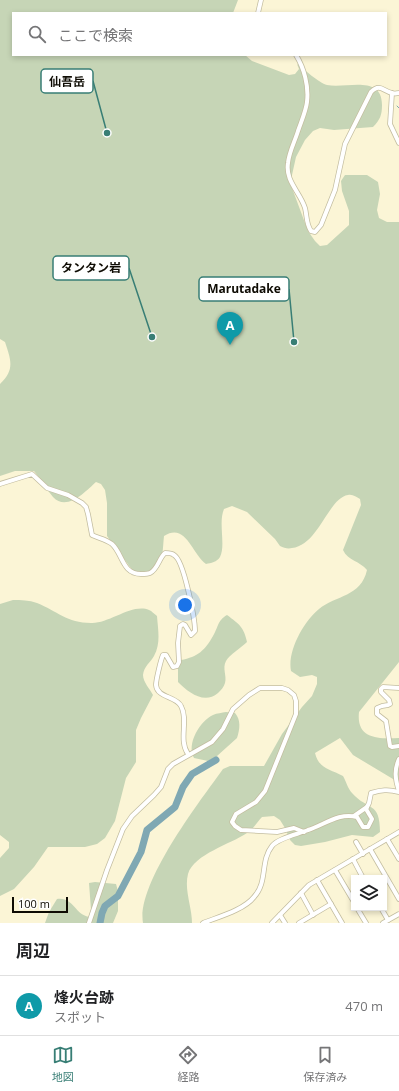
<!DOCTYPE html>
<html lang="ja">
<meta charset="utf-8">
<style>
:root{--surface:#fff;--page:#f6f6f6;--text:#202124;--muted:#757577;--line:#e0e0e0;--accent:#387e75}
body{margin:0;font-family:"Open Sans","Noto Sans JP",sans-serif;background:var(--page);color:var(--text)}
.controls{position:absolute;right:12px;bottom:12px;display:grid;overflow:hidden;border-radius:0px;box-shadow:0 2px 6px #0003}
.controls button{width:36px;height:36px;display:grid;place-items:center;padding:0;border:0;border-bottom:1px solid var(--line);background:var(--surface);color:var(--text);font:20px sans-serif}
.scale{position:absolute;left:12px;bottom:10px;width:56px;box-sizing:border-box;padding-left:4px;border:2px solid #0e0b03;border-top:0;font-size:11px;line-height:14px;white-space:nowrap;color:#0e0b03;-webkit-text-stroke:3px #fff;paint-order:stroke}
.you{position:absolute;left:185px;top:605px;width:14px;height:14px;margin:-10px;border:3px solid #fff;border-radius:50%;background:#1a73e8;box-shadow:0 0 0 6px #1a73e833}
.badge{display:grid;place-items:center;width:26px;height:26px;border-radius:50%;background:var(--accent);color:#fff;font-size:13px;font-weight:700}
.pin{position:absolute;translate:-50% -33px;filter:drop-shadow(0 1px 2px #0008)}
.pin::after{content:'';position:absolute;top:21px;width:14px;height:12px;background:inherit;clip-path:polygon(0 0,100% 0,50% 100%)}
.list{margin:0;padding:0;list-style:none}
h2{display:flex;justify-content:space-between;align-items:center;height:52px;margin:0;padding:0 16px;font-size:17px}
h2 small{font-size:13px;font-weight:400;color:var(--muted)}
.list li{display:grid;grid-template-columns:26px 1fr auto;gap:12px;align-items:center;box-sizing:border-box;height:60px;padding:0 16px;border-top:1px solid var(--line)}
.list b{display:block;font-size:15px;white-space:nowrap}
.list p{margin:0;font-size:13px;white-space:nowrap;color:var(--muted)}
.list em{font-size:13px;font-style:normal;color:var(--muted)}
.icon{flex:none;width:22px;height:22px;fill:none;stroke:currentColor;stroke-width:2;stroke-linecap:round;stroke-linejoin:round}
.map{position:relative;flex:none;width:399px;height:923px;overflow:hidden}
.search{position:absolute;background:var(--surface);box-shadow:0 2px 6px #0003;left:12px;right:12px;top:12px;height:44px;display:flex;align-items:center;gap:10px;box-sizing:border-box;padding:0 14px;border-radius:0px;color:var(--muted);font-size:15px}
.sheet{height:112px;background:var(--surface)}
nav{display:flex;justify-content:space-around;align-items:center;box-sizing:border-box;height:56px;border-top:1px solid var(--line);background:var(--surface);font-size:11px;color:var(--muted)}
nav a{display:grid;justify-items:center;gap:2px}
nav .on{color:var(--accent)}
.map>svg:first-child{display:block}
.green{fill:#c6d5b6}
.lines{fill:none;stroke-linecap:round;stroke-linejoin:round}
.stream{stroke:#7fa8b3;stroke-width:1}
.river{stroke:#7fa8b3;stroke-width:7}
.street-casing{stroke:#c3bda0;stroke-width:5.5}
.street{stroke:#fff;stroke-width:4}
.leader{fill:none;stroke:#387e75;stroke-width:1.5}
.callout-dot{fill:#387e75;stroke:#fff;stroke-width:1.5}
.callout{fill:#fff;stroke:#387e75;stroke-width:1.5}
.callout-label{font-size:12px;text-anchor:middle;font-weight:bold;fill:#0e0b03}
</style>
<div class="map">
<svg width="399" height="923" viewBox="0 0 399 923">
<rect width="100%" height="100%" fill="#fbf5d6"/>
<g class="green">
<path d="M0,0h238l-5,13h-220v42h232l7,6 37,14 6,-1 4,-5 -2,-5c7,5 22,19 30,21 19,4 55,-11 55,20 0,10 -2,15 -9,22l-39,3 -14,-2 -7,3 -8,9 -9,17 -4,18v13l16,43 7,10 5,5 7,-1 22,-20v-14l-7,-20 -1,-10 4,-6h22l11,7 2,12 -3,16 2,8 8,4h12v440l-40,50c-3,27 19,27 40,26v42l-6,-1 -40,-24 -13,-17 -25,15c4,16 15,16 28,23 3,5 5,13 9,17 16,18 28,8 28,39l-7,5 -21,-2 -27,7 -24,4 -6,-1 -5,-5 -5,-12 -5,-8 -6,-4 -12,1c-5,5 -9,13 -15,16 -16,11 -53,21 -59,41 -4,16 4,33 4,49h-49c-7,-39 57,-122 80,-154l7,-3h34l18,-32 20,-27 10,-11 5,-12v-7l-5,-2 -12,2 -9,-6c-4,-20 13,-50 28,-62 17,-14 42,-12 48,-39 -7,-9 -19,-9 -24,-20l18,-45 -1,-6c-4,-2 -7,-5 -12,-4 -20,3 -29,50 -56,53 -4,1 -8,0 -12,-2l-5,-7 -28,-27 -15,-6 -8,3c-6,14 2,36 -4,48 -3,5 -9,6 -14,7 -14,-10 -20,-42 -42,-28 -2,19 0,45 -28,39l-29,-39v-33l-2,-13 -4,-6 -5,-2c-10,9 -29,30 -43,15 -7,-8 -12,-18 -19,-26h-19l-15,5v-92c15,-14 11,-24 5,-42l-5,-3z"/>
<path d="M13,600c8,0 16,0 24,3 20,8 30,20 54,20 18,1 41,-20 58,-13 3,1 5,4 8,6 1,14 4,27 -3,40 -4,7 -10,10 -11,19 0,7 7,14 10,20l-12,23 -5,12v32l-10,16 -11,43 -10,17 -8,6 -12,3h-37l-14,20 -20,22 -14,7v-38l9,-10v-6l-9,-7v-231z"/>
<path d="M227,615c12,9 17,12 20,27 -5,5 -18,13 -21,19 -4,7 1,15 -1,22 -1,4 -4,7 -7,10 -14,12 -30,-1 -40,-11v-15l3,-7c17,-3 24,-10 32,-24 6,-10 4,-15 14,-21z"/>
<path d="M226,712l9,1c6,7 5,16 2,25l-20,18 -9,5 -14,-3c-8,-14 6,-37 19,-43 4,-2 9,-2 13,-3z"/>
<path d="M95,882l21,2 2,7v20l-5,12h-68l4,-11 8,-13c17,-2 17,15 32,18l2,-7 -2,-27z"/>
</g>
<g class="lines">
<path class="stream" d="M397,106l2,2"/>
<path class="river" d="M100,923l2,-10 3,-7 13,-10 23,-44 6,-22 28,-23 8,-20 9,-13 24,-14"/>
<g class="street-casing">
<g id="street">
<path d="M258,13l3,-13"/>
<path d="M296,55c8,13 13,31 11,47 -1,9 -6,20 -9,29 -3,10 -9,21 -10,32 -3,18 12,29 17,45 2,8 1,16 6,23l4,1 6,-7 14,-35 10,-46 26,-52c9,-9 12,-1 21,1 2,1 5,0 7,0"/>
<path d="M392,93l-2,31 9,19"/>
<path d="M0,484l32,-10 15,14 21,7 14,8 4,4 2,7 4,21c6,3 14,4 20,9 11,10 10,30 29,30 3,0 7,0 9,-1 8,-4 9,-15 15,-20 3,0 7,0 9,2 10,5 21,65 21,76l-4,4 -6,-10 -2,-1 -3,2 -2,17 1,19 -2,4 -4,1 -7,-12h-3c-2,4 -7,25 -7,30 1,13 20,11 25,21 8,15 -3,33 7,48"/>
<path d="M399,688l-16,-1 -2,2v3l8,8 1,4 -2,1 -6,1 -5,2v6l9,7 4,25 2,1 7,-1"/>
<path d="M399,759c-5,11 -4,20 0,32"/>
<path d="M354,816l13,-9"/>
<path d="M387,839l12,20"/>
<path d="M356,842l7,12"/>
<path d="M370,849l29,50"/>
<path d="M353,859l10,19"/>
<path d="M335,870l19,32"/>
<path d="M317,880l25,43"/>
<path d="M301,893l12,22"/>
<path d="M357,908l9,15"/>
<path d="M381,908l7,12"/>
<path d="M280,915l5,8"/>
<path d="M89,923l18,-53 16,-41 9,-13 22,-21 7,-8 7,-18 5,-5 39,-22 11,-13 10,-20 16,-14 11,-7h22l6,2 6,5 2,6v13l-31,77 -9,11 -20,12 -4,8 3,4 6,4 36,2 17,-4 10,4"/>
<path d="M203,923c15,-6 41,-13 51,-26 14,-15 6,-36 18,-51 6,-8 27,-12 36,-16 16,-5 31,-18 49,-13l6,10h5l4,-8 -6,-10 3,-6 2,-10c10,-3 17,-4 28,-1"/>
<path d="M272,923l37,-38 90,-53"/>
<path d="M299,923l32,-19"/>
<path d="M383,923l16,-9"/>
</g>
</g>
<use href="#street" class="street"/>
</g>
<path class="leader" d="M107 133L93 81M152 337L129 268M294 342L289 289"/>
<g class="callout-dot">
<circle cx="107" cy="133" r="4"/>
<circle cx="152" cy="337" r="4"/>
<circle cx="294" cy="342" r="4"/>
</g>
<g class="callout">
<rect x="41" y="69" width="52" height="24" rx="4"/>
<rect x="53" y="256" width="76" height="24" rx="4"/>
<rect x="199" y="277" width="90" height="24" rx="4"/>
</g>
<g class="callout-label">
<text x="67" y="86">仙吾岳</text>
<text x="91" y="272">タンタン岩</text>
<text x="244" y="293">Marutadake</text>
</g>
</svg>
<div class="controls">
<button><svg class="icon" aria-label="layers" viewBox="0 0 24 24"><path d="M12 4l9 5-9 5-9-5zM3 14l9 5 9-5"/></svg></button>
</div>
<div class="scale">100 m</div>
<div class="you"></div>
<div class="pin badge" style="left:230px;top:345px;background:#0f9aa8">A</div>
<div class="search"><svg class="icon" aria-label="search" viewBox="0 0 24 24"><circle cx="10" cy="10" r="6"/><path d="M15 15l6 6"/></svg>ここで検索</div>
</div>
<section class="sheet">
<h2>周辺<small></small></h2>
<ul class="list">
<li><span class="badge" style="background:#0f9aa8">A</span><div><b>烽火台跡</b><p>スポット</p></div><em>470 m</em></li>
</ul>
</section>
<nav>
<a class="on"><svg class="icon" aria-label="map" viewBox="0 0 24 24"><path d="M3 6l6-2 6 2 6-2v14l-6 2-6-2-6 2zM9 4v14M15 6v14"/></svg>地図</a>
<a><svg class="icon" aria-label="directions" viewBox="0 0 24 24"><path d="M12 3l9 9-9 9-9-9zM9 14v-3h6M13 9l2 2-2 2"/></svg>経路</a>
<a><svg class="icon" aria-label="saved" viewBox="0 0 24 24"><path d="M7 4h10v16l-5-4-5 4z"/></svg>保存済み</a>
</nav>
